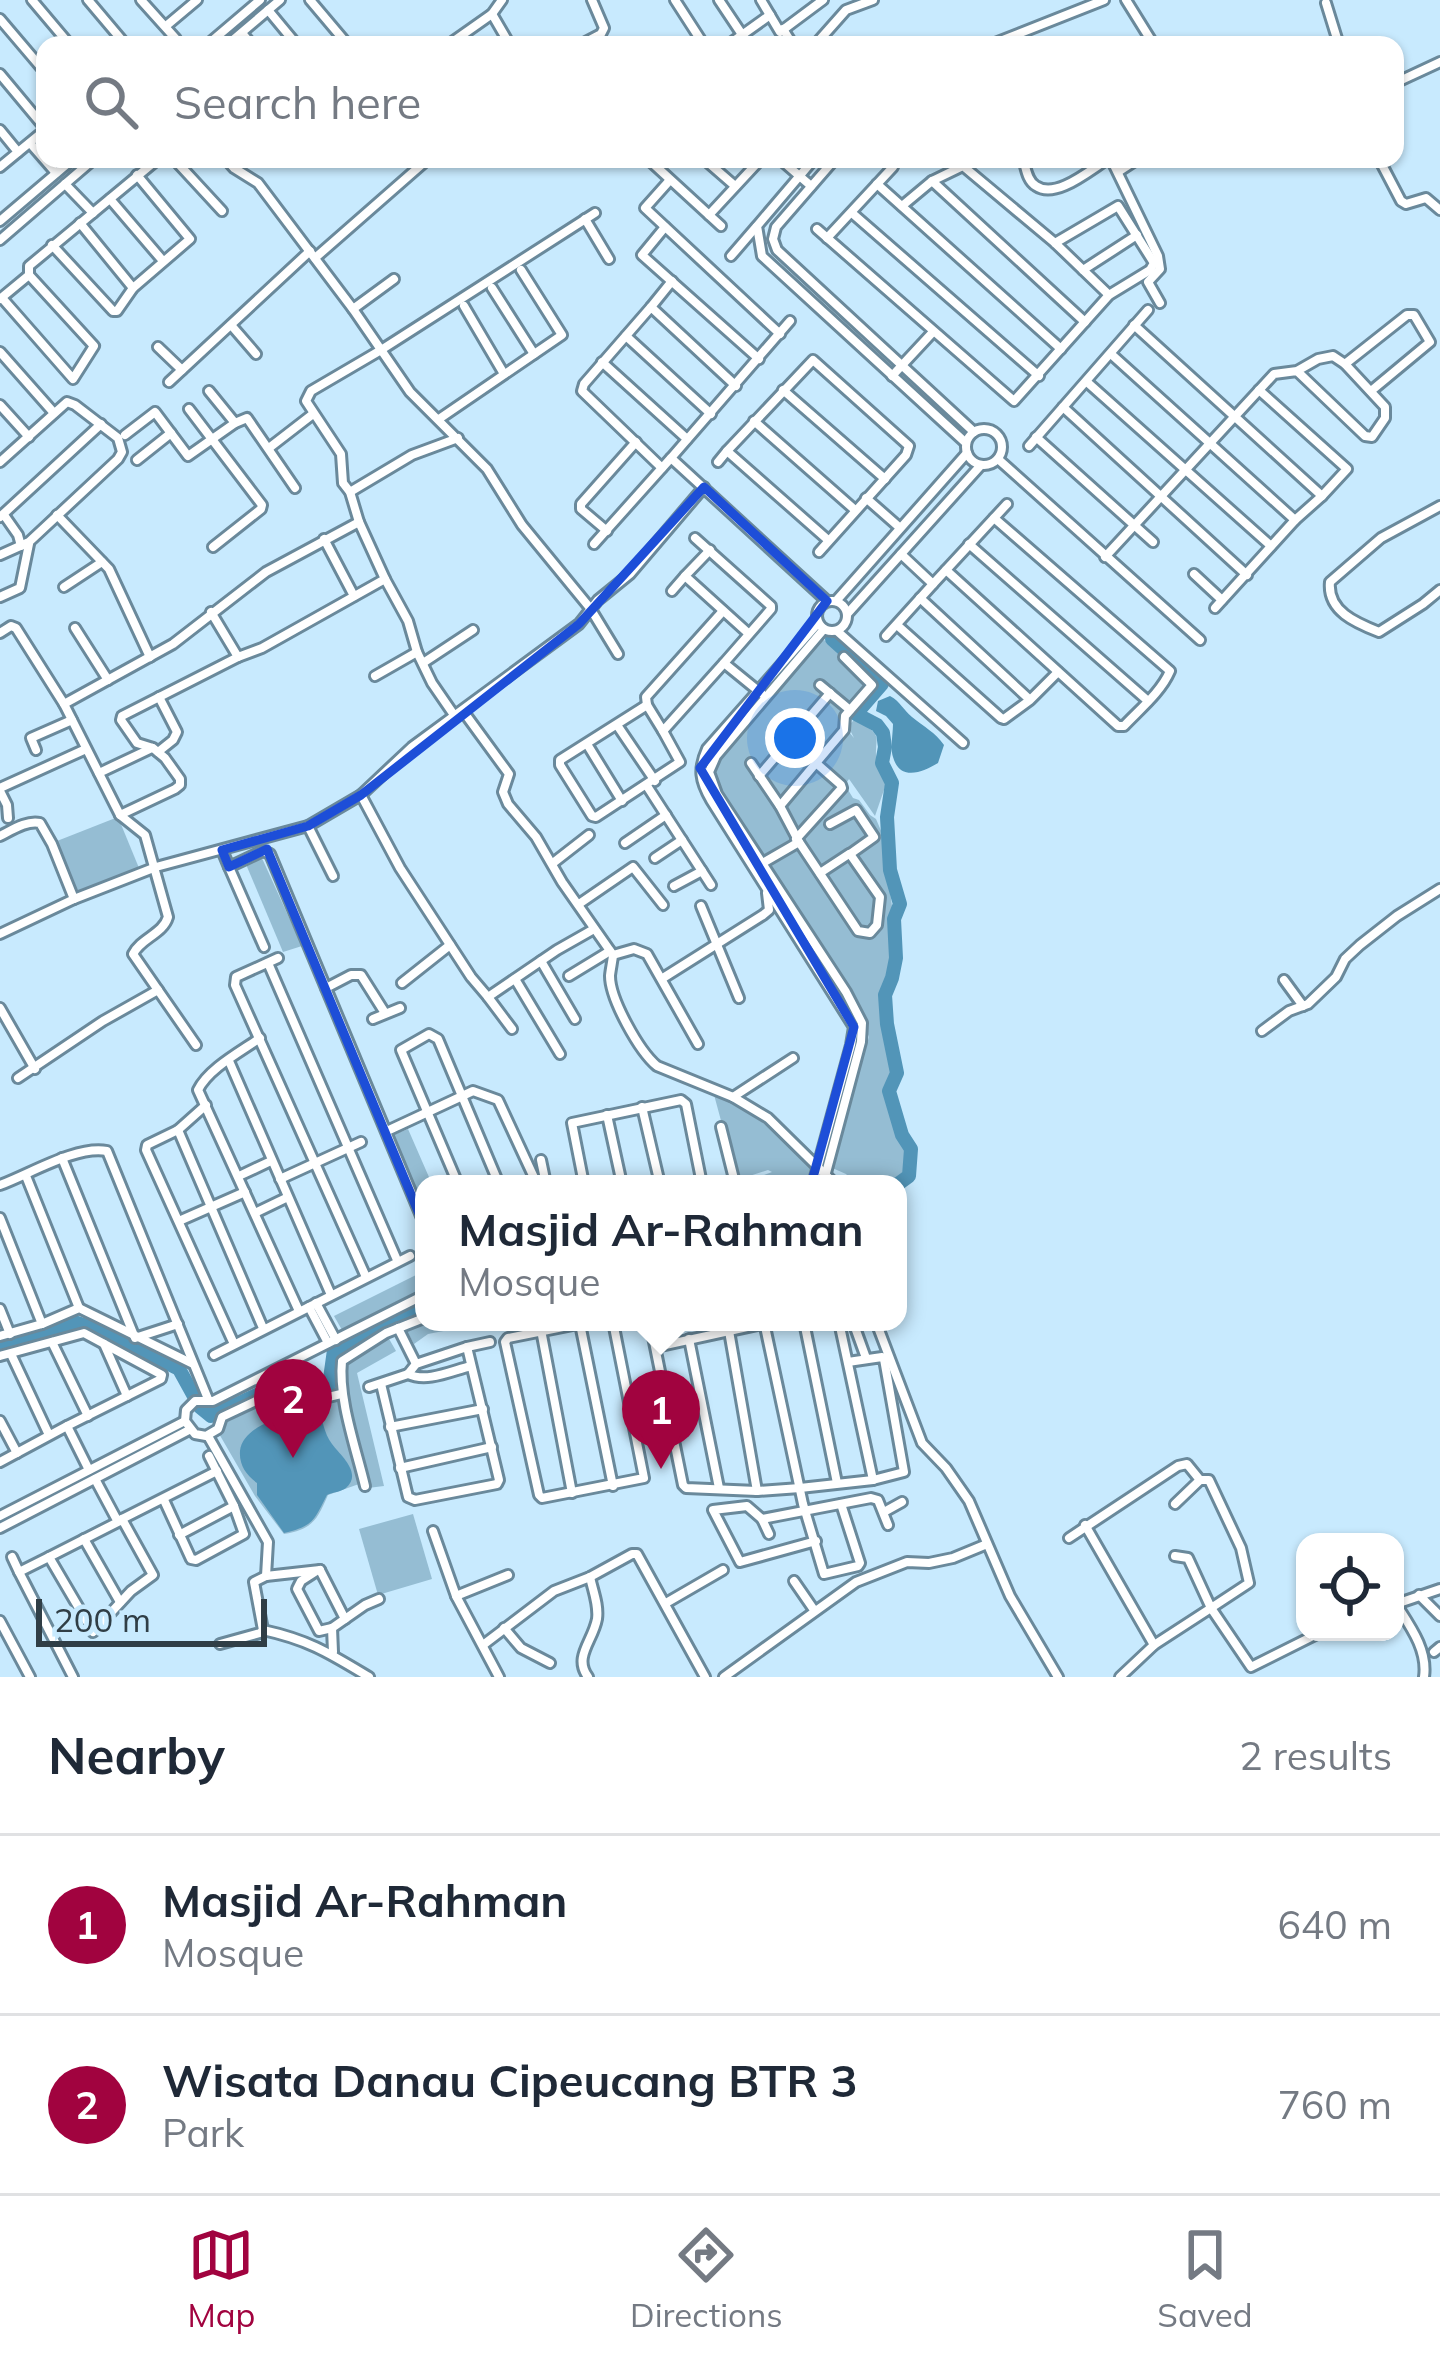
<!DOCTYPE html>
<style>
:root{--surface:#fff;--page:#f6f6f7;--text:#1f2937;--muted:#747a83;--line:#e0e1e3;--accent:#a1033f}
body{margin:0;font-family:Mulish,sans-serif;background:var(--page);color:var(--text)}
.controls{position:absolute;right:36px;bottom:36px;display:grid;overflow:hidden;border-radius:24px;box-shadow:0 3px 9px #0004}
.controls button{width:108px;height:108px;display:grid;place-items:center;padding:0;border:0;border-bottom:3px solid var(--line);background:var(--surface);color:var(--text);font:60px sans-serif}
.scale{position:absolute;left:36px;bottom:30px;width:231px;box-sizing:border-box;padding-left:12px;border:6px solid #303e46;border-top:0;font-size:33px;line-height:42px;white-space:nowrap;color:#303e46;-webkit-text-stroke:9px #c8eafe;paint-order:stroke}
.you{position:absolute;left:795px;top:738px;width:42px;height:42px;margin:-30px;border:9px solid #fff;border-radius:50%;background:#1a73e8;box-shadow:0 0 0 18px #1a73e833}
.badge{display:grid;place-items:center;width:78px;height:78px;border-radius:50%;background:var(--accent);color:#fff;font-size:39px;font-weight:700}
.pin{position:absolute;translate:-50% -99px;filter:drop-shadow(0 3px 6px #0008)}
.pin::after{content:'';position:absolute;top:63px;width:42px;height:36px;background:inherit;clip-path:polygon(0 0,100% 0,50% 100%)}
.popup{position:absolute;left:415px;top:1175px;width:492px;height:156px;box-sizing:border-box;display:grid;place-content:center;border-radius:24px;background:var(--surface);filter:drop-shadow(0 3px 9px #0005);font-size:39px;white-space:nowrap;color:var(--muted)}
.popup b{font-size:45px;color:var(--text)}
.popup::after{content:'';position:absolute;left:50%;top:100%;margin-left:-24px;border:24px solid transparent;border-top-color:var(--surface)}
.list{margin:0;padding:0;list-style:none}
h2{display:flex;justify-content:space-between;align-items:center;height:156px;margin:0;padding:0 48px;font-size:51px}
h2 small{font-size:39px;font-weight:400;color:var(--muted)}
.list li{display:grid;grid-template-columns:78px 1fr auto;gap:36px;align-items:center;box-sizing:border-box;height:180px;padding:0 48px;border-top:3px solid var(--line)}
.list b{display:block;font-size:45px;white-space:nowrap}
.list p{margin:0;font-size:39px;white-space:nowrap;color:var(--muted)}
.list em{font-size:39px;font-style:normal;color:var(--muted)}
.icon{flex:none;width:66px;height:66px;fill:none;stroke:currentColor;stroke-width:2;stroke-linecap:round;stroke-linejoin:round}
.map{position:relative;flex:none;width:1440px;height:1677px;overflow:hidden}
.search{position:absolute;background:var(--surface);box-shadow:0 3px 9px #0004;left:36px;right:36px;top:36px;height:132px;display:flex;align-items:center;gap:30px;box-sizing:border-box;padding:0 42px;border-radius:24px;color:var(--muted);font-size:45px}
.sheet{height:516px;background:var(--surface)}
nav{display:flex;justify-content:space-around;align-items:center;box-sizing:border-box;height:168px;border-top:3px solid var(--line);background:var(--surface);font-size:33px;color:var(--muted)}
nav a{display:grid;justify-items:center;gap:6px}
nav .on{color:var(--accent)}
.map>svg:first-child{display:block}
.green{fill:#95bdd3}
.water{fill:#5295b8}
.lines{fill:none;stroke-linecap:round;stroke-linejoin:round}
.river{stroke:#5295b8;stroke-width:14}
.minor-casing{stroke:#6a899b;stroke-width:14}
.minor{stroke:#fff;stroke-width:8}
.marked{fill:none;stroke:#1d4ed8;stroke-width:9;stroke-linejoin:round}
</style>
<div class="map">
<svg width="1440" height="1677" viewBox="0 0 1440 1677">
<rect width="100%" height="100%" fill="#c8eafe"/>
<g class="green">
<path d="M822,640l8,1 46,45 -32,40 10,12 -6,-12 6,-6c34,16 18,17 23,44 0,2 8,18 9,20l-11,32 -26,-37 -4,6 8,13 6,2 11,15 6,4 6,14 10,73 -1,65 -9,24 3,38 10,38 -8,21 11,46 10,12 -1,25 -13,9h-39l-9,-10 -16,-7 39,-130 -13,-33 -144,-228 2,-13z"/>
<path d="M118,817l21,51 -62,25 -20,-52z"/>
<path d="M261,856l41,90 -19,6 -38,-90z"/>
<path d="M713,1091c42,20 66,45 98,78l-4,15h-66l31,-12 -4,-2 -31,10z"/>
<path d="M408,1129l24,55h-8v27l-33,-75z"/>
<path d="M424,1271v18l-82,41 -8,-14z"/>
<path d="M426,1322h64l-62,12 -14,10 -8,-14z"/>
<path d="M388,1337l8,14 -39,22 27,113 -16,2 -23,-106 1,-24z"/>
<path d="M339,1396l20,88 -31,11c-11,25 -15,34 -44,39l-29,-38 -37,-64 6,-14 35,-17 16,7z"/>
<path d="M413,1514l19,65 -54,16 -19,-66z"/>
</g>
<g class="water">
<path d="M890,696c11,6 13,14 22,21 12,10 23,15 32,28l-6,18c-15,9 -38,19 -45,-6 -3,-9 0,-23 0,-33l-7,-8 -10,-5 2,-10z"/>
<path d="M321,1407c0,11 3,26 11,37 8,11 31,29 14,44 -5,4 -13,4 -19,7 -13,25 -13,31 -43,38l-27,-38v-12c-11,-8 -18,-18 -17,-32 3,-29 58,-39 81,-44z"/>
</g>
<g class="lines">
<g class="river">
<path d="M832,639l50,45 -26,30 21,11 6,8 2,14 -3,16 10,20 -5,34 3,53 10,34 -6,15 2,39 -4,20 -7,17 2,29 10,49 -8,18 13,44 9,14 -2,27 -11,8"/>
<path d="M0,1345l74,-23 33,11 72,36 21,38 11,9 50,-23 19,9 48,-9 6,-43 90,-44"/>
</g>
<g class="minor-casing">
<g id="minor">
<path d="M32,0l38,45"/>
<path d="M88,0l38,45"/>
<path d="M141,0l35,39"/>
<path d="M310,0l38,45"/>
<path d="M675,0l29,45"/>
<path d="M719,0l30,45"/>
<path d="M761,0l19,32 43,-32"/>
<path d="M1126,0l28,45"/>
<path d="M1326,3l13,42"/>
<path d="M268,10l29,35"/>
<path d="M492,14l18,31"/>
<path d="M0,19l45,53"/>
<path d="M166,26l31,-26"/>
<path d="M783,29l10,16"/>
<path d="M242,33l10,12"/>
<path d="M207,45l53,-45"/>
<path d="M227,45l53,-45"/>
<path d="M448,45l44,-31 10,-14"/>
<path d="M580,45l21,-11 3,-6 -12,-28"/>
<path d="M728,45l42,-30"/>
<path d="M815,45l31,-35 27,-10"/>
<path d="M990,45l114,-45"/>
<path d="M0,74l45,54"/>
<path d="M1395,83l45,-21"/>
<path d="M0,130l18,22"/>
<path d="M30,143l26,30"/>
<path d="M174,159l48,52"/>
<path d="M226,159l8,9 24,15 95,126 57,83 77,77 35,56 68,83 28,46"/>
<path d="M648,159l73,67"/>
<path d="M704,159l31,27"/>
<path d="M780,159l31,27"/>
<path d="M814,159l-57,67 5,30 204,187"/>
<path d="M835,159l-59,68 -3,12 4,11 197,182"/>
<path d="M1023,159c3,9 4,22 13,27 20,14 55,-17 72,-27"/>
<path d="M1111,159l47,97 2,13 -12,13 12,21"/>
<path d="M1379,159l22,42 5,3 20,-6 14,12"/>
<path d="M0,167l45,-37"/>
<path d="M1118,172l20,-13"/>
<path d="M670,180l-25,28 135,126"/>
<path d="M932,181l153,141"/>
<path d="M65,184l28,29"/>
<path d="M877,184l184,165"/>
<path d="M110,199l53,62"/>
<path d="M902,206l30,-25 31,-15 92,77 54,52"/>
<path d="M852,213l187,163"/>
<path d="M709,215l52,-56"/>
<path d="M585,219l24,40"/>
<path d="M0,221l73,-62"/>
<path d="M80,223l53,65"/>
<path d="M665,227l-23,28 117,104"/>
<path d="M817,229l197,172 95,-106 41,-25 4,-7 -36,-57 -63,37"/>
<path d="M827,238l66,-71"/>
<path d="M0,240l94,-81"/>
<path d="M52,245l61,66h4l16,-23 57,-49 -53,-64"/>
<path d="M731,256l25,-29"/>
<path d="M315,258l113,-99"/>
<path d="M1083,270l54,-35"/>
<path d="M492,288l42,66"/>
<path d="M2,298l71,81 21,-33 -65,-71v-9l129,-107"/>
<path d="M0,299l29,-24"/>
<path d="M464,306l40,68"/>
<path d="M651,307l21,-26"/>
<path d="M353,309l41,-30"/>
<path d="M231,325l25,29"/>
<path d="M1134,325l188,171"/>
<path d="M626,336l85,78"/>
<path d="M158,347l24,23"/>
<path d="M0,352l54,61"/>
<path d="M1111,354l184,166"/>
<path d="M602,362l85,77"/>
<path d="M1345,364l62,-49h7l16,27 -59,49"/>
<path d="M892,376l40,-43"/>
<path d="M169,382l141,-131"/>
<path d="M1087,382l184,164"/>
<path d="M783,390l102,89"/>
<path d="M209,391l26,32"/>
<path d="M0,405l29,32"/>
<path d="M1063,407l184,168"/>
<path d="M189,409l73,96 -1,4 -48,38"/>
<path d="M439,419l123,-84 -41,-65"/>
<path d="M754,421l101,89"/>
<circle cx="984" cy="447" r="18"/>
<path d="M125,435l30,-23 33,44 47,-33 12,-5 48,70"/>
<path d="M1036,437l117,105"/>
<path d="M1029,446l119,-136"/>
<path d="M269,448l44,-34"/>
<path d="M727,451l86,-91 96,86 -3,9 -87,97"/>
<path d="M671,458l119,-137"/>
<path d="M998,459l202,181"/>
<path d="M137,460l34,-27"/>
<path d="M0,462l67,-60 8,3 43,33 4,14 -4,7 -89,83 -29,13"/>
<path d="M718,462l9,-11 101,89"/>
<path d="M662,468l-80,-77 2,-7 67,-77 85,79"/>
<path d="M350,492l62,-37 46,-17"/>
<path d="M866,498l33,29"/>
<path d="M1440,506l-59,32 -51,44c-3,29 26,41 49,50l44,-28 17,-14"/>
<path d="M4,515l14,20 3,11"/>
<path d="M57,515l52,54 41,88"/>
<path d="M0,517l101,-93"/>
<path d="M607,531l-26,-22v-5l55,-62"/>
<path d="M695,538l76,68v3l-47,54 38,31"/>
<path d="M324,539l30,57"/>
<path d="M594,544l77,-86 156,143"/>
<path d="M969,544l179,157"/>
<path d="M710,550l-25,26 63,57"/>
<path d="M1105,557l169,-183 23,-3 21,-12 15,-3 12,8 40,43v11l-13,19 -7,-1 -68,-65"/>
<path d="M946,570l172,156h6c16,-17 37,-34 46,-55l-176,-153"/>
<path d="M1194,574l28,26"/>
<path d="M933,584l74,-80"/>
<path d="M64,587l38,-25"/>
<path d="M672,591l13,-15"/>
<path d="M0,597l20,-9 9,-44"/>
<path d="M920,598l109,101"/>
<circle cx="832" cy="616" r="15"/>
<path d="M836,601l131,-148"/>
<path d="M1215,608l80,-88 27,-24 25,-27 -88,-79"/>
<path d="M723,611l-77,86 1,8 16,26 61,-68"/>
<path d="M211,612l27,45 24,-9 123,-69"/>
<path d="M848,613l133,-148"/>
<path d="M897,625l104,93 3,1 26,-19 28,-28"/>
<path d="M75,628l33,52"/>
<path d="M837,631l126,112"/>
<path d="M0,633l11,-7 5,2 48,76"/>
<path d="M886,636l47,-52 -32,-30"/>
<path d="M423,663l50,-33"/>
<path d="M375,676l42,-24"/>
<path d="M820,685l30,25"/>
<path d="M647,705l-87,55v5l32,51 4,1 84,-55 -17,-31"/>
<path d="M463,711l46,63 -6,18 5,12 28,33 26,45 51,73c0,3 -3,18 -3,21 0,23 29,75 47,90l76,31 35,21 67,66"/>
<path d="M454,715l-22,-32 -15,-31 -9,-31 -23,-42 -26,-57 -9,-30 -7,-9 -2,-29 -35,-53 5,-10 70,-41 214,-137"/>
<path d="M617,725l38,56"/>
<path d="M587,744l35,57"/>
<path d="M36,750l-5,-12 41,-18"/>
<path d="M158,752l15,-12 4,-8 -18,-35"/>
<path d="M751,763l29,43 19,36 -38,22"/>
<path d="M816,763l28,-33 1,-14 27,-31 -28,-28"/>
<path d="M99,773l53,-25"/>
<path d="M759,776l71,-83"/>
<path d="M647,786l64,99"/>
<path d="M0,788l86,-39"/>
<path d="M0,791l7,14 1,13"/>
<path d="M361,795l39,73 71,109 17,20 69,-47 37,-21"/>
<path d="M780,806l36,-43 25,22 1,3 -46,51"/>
<path d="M120,815l55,-26 5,-4v-6l-15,-21 -12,-10 -16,-5 -16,-23 1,-4 116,-59"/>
<path d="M308,826l25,50"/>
<path d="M0,836c12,-6 27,-16 40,-13l12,21 22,55"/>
<path d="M799,842l59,89 12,2 7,-8 3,-28 -30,-43 24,-17 -18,-27 -26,14"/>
<path d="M625,843l41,-28"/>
<path d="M222,850l7,17 34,-16 7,3 154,369"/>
<path d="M655,858l27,-18"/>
<path d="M553,863l36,-28"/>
<path d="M229,867l35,80"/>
<path d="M820,873l29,-19"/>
<path d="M674,886l28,-15"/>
<path d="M579,904l54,-37 30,38"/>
<path d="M701,906l38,92"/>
<path d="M0,934l74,-35 82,-32 152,-41 53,-31 51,-48 167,-123 19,-24 32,-26 74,-87"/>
<path d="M613,955l21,-6 13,5 51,90"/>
<path d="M278,958l-42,19 -1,8 131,292"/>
<path d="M541,961l34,58"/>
<path d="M268,963l129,297"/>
<path d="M569,976l41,-25"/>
<path d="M663,978l100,-63 6,-5 -2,-17"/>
<path d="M515,979l45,75"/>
<path d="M1284,980l19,26"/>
<path d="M402,983l48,-38"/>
<path d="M326,988l25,-13h10l24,38"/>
<path d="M488,997l24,32"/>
<path d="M0,1008l35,61"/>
<path d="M373,1019l27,-11"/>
<path d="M1262,1031l27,-20 19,-7 28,-27 9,-18 15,-14 37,-29 43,-27"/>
<path d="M260,1038c-20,14 -52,31 -62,52l101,221"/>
<path d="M196,1045l-63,-91c8,-16 30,-20 35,-37l-23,-82 -25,-20 -56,-111 109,-60 93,-72 93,-50"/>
<path d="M229,1061l102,234"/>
<path d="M18,1078l85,-57 55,-31"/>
<path d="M733,1097l60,-39"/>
<path d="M206,1105l-28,25 -31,15 -1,5 88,194"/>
<path d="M642,1107l18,77"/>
<path d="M607,1115l15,69"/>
<path d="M721,1127l14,56 -5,1"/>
<path d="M178,1130l85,198"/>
<path d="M387,1131l86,-40 25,9 39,84"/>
<path d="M62,1158l73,180 43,-14"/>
<path d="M541,1160l5,24"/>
<path d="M26,1176l53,132"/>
<path d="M239,1176l32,-15"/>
<path d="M280,1179l81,-37"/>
<path d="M458,1184l-57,-134 28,-16 9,5 61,145"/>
<path d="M584,1184l-12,-61 109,-23 5,4 16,80"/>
<path d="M813,1184l38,-139 3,-18 -143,-227c-11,-19 -13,-31 -4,-51l111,-126"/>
<path d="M823,1184l38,-142 1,-19 -16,-31 -129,-198 -8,-22 7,-16 108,-127"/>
<path d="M0,1185c30,-11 77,-40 107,-34l101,248"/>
<path d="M255,1213l31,-15"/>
<path d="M0,1218l42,106"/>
<path d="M179,1221l66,-29"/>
<path d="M316,1303l20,37"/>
<path d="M309,1307l19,36"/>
<path d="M0,1309l10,25"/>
<path d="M588,1322l-80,16 -3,4 34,153 3,3 102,-20 -31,-156"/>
<path d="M650,1322l33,163 3,3 71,3 43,-3 73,-8 31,-8 -20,-113 -2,-2 -34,5"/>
<path d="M764,1322l39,182 21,70 34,-8 2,-3 -19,-59"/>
<path d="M804,1322l33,161"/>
<path d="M839,1322l34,158"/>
<path d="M853,1322l13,36"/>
<path d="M876,1322l46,121 24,25 23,33 41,95 48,81"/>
<path d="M580,1324l33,162"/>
<path d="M398,1328l18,36"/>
<path d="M541,1330l31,163"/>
<path d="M729,1331l28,160"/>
<path d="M0,1336l42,-12 37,-16 112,55"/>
<path d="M689,1339l30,149"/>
<path d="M52,1342l36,74"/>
<path d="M104,1344l23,52"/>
<path d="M656,1347l115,-25"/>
<path d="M11,1354l38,81"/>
<path d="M214,1355l196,-99"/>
<path d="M0,1356l84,-23 78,42 -1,4 -94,47 22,44"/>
<path d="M408,1374c19,9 43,-3 63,-8"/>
<path d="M381,1384l27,113 7,3 82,-16 2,-4 -32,-133"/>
<path d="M369,1387l39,-13 8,-10 51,-17 23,-5"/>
<path d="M341,1394l-59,14 -22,-9 -38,18 -4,12 -12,7 -11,-2 -10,-13 1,-11 9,-9h18l211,-106"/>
<path d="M0,1421l17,32"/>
<path d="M390,1427l93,-18"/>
<path d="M208,1436l60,106 -2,34"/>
<path d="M0,1462l67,-36"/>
<path d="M400,1468l92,-21"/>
<path d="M95,1479l23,43 4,-3 31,56 -22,16 -38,41 -44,-75 69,-35"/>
<path d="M365,1486c-9,-38 -27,-87 -23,-125l44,-28 38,-15"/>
<path d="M164,1500l27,59 5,1 48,-26 -10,-28 -25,-50"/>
<path d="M884,1512l18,-10"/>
<path d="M0,1516l185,-95"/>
<path d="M122,1519l95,-48"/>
<path d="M762,1519l109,-21 7,2 10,25"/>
<path d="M1085,1525l69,120"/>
<path d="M0,1528l189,-98"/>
<path d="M433,1531l23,65 43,81"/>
<path d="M769,1534l-7,-15 -15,-13 -34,4 27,52 76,-21"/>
<path d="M179,1535l55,-29"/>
<path d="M1069,1538l109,-72 9,-2 13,16"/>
<path d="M84,1539l36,63"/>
<path d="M1175,1556l13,2 23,50 38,-25 -8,-35 -32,-68h-9l-25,24"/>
<path d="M12,1557l7,15"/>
<path d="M49,1557l-30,15 54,105"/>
<path d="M320,1570l25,49"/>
<path d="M315,1572l-14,9 -4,8 22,42 13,-3"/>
<path d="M794,1581l20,29"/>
<path d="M1419,1595l21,21"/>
<path d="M456,1596l52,-21"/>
<path d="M666,1603l57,-33"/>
<path d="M1396,1604c14,22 32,46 28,73"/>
<path d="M1396,1604l44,-15"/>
<path d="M0,1621l30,56"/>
<path d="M504,1628l17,20 29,15"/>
<path d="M263,1630c46,10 66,23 106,47"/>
<path d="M220,1644l40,-11 3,-3 -9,-48 12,-6 54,-6"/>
<path d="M483,1645l71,-54 36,-14 42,-23h5l68,123"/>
<path d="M333,1652l-1,-24 33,-23 14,-6"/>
<path d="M1434,1652l6,-5"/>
<path d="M588,1677c-15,-20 5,-36 9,-58 2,-14 -4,-28 -7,-42"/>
<path d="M724,1677l132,-95 51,-20 22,1 24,-5 34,-14"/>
<path d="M1120,1677l34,-32 57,-37 40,59 70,-35"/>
</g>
</g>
<use href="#minor" class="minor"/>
</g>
<path class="marked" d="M704,487l123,114 -127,167 154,259 -48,176 -63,24 -293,61 -183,-439 -38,18 -7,-17 86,-24 53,-31 218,-171z"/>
</svg>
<div class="controls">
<button><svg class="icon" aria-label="locate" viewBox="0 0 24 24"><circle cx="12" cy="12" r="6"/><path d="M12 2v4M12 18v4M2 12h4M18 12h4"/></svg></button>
</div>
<div class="scale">200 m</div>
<div class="you"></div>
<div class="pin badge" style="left:661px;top:1469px">1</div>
<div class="popup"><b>Masjid Ar-Rahman</b>Mosque</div>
<div class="pin badge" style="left:293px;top:1458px">2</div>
<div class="search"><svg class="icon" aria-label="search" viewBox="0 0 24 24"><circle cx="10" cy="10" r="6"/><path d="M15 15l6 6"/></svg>Search here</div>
</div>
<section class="sheet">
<h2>Nearby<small>2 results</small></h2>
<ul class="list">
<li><span class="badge">1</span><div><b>Masjid Ar-Rahman</b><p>Mosque</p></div><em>640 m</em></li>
<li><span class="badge">2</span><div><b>Wisata Danau Cipeucang BTR 3</b><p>Park</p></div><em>760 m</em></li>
</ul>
</section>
<nav>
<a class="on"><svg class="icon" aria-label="map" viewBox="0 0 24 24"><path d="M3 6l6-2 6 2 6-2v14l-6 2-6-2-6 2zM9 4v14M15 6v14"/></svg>Map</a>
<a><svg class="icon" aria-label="directions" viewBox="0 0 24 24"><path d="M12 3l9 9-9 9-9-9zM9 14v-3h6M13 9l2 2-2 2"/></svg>Directions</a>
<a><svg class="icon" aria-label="saved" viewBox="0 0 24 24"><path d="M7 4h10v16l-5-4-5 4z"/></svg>Saved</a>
</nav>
